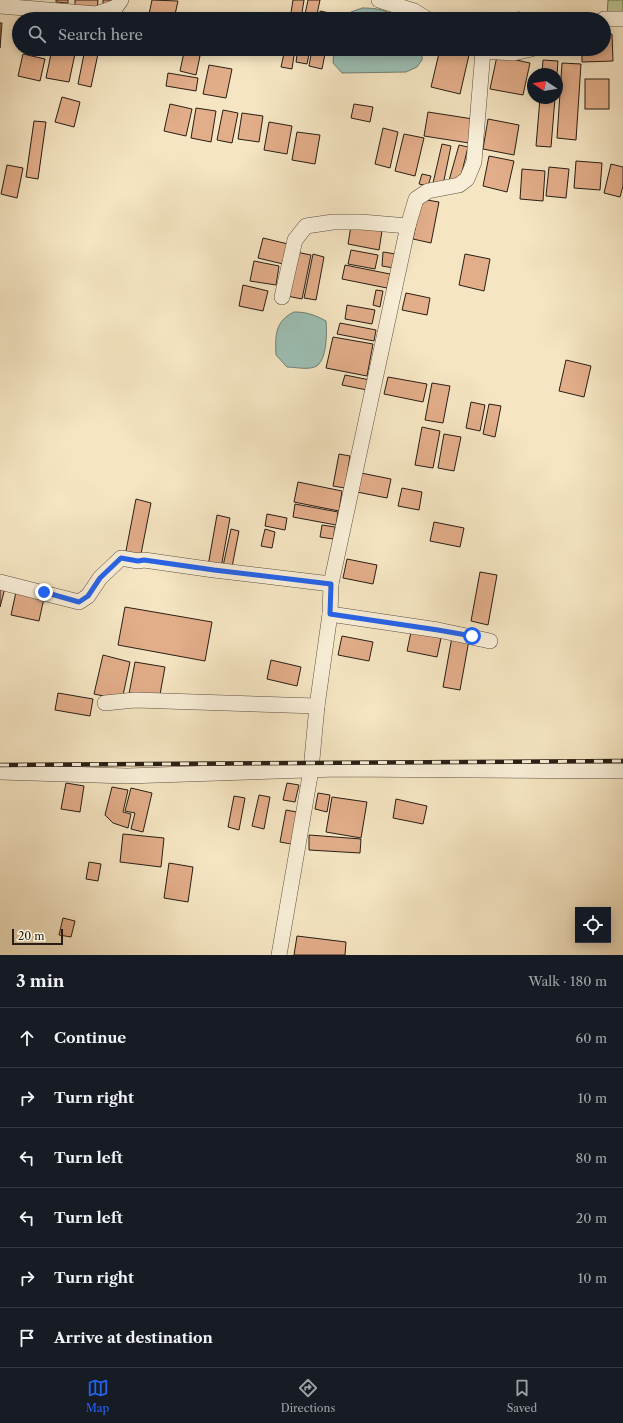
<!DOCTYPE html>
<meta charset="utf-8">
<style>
:root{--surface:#171b24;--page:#242831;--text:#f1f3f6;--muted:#9ea1a6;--line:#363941;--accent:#2563eb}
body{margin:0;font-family:"Libre Caslon Text",serif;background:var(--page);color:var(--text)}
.controls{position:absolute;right:12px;bottom:12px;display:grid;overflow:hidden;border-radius:0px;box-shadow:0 2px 10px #0003}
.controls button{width:36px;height:36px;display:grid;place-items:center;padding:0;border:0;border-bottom:1px solid var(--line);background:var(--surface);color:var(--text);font:20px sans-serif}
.compass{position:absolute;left:527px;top:68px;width:36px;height:36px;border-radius:50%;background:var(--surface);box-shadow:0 2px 10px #0003;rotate:282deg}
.scale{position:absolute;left:12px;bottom:10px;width:51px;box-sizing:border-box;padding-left:4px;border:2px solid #281e15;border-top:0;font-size:11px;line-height:14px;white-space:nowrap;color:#281e15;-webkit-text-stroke:3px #f8eed7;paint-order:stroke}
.stop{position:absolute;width:12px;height:12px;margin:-9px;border:3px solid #2563eb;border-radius:50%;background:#fff}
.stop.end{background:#2563eb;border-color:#fff;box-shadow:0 1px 4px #0008}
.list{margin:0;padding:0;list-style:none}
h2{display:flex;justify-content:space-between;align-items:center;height:52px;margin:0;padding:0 16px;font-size:17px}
h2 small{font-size:13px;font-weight:400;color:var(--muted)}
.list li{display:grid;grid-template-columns:26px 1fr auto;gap:12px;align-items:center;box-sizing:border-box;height:60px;padding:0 16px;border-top:1px solid var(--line)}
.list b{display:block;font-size:15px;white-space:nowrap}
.list em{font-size:13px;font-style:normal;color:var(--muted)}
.icon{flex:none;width:22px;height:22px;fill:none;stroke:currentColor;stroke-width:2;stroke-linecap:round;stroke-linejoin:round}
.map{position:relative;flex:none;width:623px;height:955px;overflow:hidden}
.search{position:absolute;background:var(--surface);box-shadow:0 2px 10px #0003;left:12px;right:12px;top:12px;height:44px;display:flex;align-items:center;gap:10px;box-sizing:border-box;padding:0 14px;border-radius:22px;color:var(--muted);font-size:15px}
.sheet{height:412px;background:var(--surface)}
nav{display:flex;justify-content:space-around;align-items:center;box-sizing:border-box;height:56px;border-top:1px solid var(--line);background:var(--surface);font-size:11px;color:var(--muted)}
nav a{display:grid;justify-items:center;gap:2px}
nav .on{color:var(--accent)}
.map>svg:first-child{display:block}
.green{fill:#bcc593;stroke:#727254}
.water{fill:#9cbfb4;stroke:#6e7f74}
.building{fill:#e2ad89;stroke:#281e15}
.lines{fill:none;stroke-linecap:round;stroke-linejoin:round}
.street-casing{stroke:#5b5040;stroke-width:16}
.street{stroke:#f8eed7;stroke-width:15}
.rail-casing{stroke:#281e15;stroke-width:4.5}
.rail{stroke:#f8eed7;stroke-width:3;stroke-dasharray:9;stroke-linecap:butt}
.route{stroke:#2563eb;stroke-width:5}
</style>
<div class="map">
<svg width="623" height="955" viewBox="0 0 623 955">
<rect width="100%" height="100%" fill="#f5e5c2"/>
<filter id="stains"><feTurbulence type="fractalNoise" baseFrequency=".005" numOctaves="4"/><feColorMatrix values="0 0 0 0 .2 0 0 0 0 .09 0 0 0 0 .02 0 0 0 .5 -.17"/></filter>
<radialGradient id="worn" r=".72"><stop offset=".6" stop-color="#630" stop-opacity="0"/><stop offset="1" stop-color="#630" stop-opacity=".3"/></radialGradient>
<path class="green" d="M608,0h15v17h-16z"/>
<g class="water">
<path d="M362,8c16,0 24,2 38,11h-55l6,-7z"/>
<path d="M334,49h88v11l-5,7 -11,5 -64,1 -9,-10z"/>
<path d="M294,312c13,0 21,3 32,9 1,11 1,36 -8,44 -7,6 -23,2 -31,2l-11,-12c-1,-19 -1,-34 18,-43z"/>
</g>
<g class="building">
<path d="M56,0h12v3l-12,-1z"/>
<path d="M75,0h23l-1,9 -22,-2z"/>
<path d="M103,0h8l-1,5 -7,-1z"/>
<path d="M152,0l26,1 -4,18h-26z"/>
<path d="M293,0h11l-3,19h-11z"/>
<path d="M308,0h12l-4,19h-12z"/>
<path d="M320,11l14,3 -1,5h-14z"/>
<path d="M518,12l19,4 -1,3h-19z"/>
<path d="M0,23h2l-2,25z"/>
<path d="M604,34h8l1,27 -31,1v-13h22z"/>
<path d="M52,49h24l-7,33 -23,-4z"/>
<path d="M85,49h14l-8,38 -13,-3z"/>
<path d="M285,49h10l-3,20 -11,-2z"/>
<path d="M298,49h12l-3,15 -11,-2z"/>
<path d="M312,49h14l-4,20 -13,-3z"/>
<path d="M440,49l29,6 -9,39 -29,-7z"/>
<path d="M184,52l16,4 -4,19 -16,-4z"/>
<path d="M23,54l22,5 -5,22 -22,-5z"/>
<path d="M497,56l33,7 -7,32 -33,-6z"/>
<path d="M543,60l15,1 -1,13h-15z"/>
<path d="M562,63l19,1 -5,76 -19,-2z"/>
<path d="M209,65l23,4 -6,29 -23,-4z"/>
<path d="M168,73l30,5 -2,13 -30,-5z"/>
<rect x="585" y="79" width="24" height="30"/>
<path d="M62,97l18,5 -6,25 -19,-5z"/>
<path d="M540,98h15l-4,49 -15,-1z"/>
<path d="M170,104l22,5 -6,27 -22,-5z"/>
<path d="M354,104l19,3 -3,15 -19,-4z"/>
<path d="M196,108l20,3 -5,31 -20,-4z"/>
<path d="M223,110l15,3 -6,30 -15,-3z"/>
<path d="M428,112l45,7 -4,24 -45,-7z"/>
<path d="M242,113l21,3 -4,26 -21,-3z"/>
<path d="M488,119l31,6 -5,30 -31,-6z"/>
<path d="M34,121l12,1 -8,57 -12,-2z"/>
<path d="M269,122l23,4 -5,28 -23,-4z"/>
<path d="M383,128l15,4 -8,36 -15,-4z"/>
<path d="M297,132l23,3 -5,29 -23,-4z"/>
<path d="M404,134l20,4 -9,38 -20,-5z"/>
<path d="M442,144l9,2 -8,39 -10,-2z"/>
<path d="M459,145l9,2 -8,33 -12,4z"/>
<path d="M489,156l25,5 -7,31 -24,-6z"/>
<path d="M576,161l26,2 -2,27 -26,-2z"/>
<path d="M611,164l12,3v19l-3,11 -16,-4z"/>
<path d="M7,165l16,3 -6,30 -16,-4z"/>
<path d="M549,167l20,2 -3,29 -20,-2z"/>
<path d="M522,169l23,2 -2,30 -23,-2z"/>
<path d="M422,174l9,2 -3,10 -9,-2z"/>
<path d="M421,199l18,3 -8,41 -18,-4z"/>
<path d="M351,226l31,5 -3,19 -31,-6z"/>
<path d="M263,238l25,6 -5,20 -25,-6z"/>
<path d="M351,250l27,5 -3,14 -27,-5z"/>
<path d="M296,252l15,3 -9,44 -15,-3z"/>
<path d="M383,252l13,2 -2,14 -12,-2z"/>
<path d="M313,254l11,3 -8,43 -12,-2z"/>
<path d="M465,254l25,5 -6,32 -25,-6z"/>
<path d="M254,261l25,5 -3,19 -26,-4z"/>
<path d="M345,265l45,9 -3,14 -45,-9z"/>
<path d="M243,285l25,6 -5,20 -24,-5z"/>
<path d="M376,290l7,1 -3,16 -7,-2z"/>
<path d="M406,293l24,5 -3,17 -25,-5z"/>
<path d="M347,305l28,5 -3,14 -27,-5z"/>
<path d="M340,323l36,7 -2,11 -37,-7z"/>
<path d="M333,337l40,7 -6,32 -41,-8z"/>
<path d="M566,360l25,6 -7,31 -25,-6z"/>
<path d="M345,375l25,5 -3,10 -25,-5z"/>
<path d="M388,377l39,7 -4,18 -39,-8z"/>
<path d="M432,383l18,3 -7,37 -18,-3z"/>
<path d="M471,402l14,3 -5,26 -14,-3z"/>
<path d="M489,404l12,2 -6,31 -12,-3z"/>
<path d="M422,427l18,4 -7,37 -18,-3z"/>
<path d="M444,434l17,3 -7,34 -16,-3z"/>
<path d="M339,454l11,2 -5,32 -12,-2z"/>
<path d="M361,473l30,6 -4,19 -30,-6z"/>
<path d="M298,482l44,9 -3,20 -45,-9z"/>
<path d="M402,488l20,4 -3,18 -21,-4z"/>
<path d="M136,499l15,4 -11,56 -15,-3z"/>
<path d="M295,504l43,8 -2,13 -43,-8z"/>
<path d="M267,514l20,4 -2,12 -20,-4z"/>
<path d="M217,515l13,3 -9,50 -13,-2z"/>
<path d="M434,522l30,6 -4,19 -30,-6z"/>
<path d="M322,525l13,2 -2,12 -13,-2z"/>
<path d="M231,529l8,2 -7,36 -9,-1z"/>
<path d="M265,529l10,3 -3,16 -11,-2z"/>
<path d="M347,559l30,6 -4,19 -30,-6z"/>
<path d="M480,572l17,3 -9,50 -17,-4z"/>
<path d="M0,587l5,1 -5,19z"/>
<path d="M16,592l28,6 -5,23 -28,-6z"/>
<path d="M125,607l87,15 -7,39 -87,-16z"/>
<path d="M411,632l30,6 -4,19 -30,-6z"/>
<path d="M342,636l31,6 -4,19 -31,-6z"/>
<path d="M452,637l17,3 -9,50 -17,-3z"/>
<path d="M103,655l27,7 -8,38 -28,-6z"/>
<path d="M271,660l30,7 -4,19 -30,-7z"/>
<path d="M135,662l30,5 -6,33 -30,-6z"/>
<path d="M58,693l35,6 -3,17 -35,-6z"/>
<path d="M66,783l18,3 -4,26 -19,-3z"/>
<path d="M287,783l12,2 -4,17 -12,-2z"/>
<path d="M112,787l16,3 -5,22 8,2 -3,14 -15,-5 -8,-8z"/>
<path d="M131,788l21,5 -9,39 -12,-3 4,-16 -10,-2z"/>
<path d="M318,793l12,2 -3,17 -12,-3z"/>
<path d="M259,795l11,2 -6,32 -12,-3z"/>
<path d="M234,796l11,2 -6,32 -11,-3z"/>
<path d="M332,797l35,5 -6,36 -35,-6z"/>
<path d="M396,799l31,7 -4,18 -30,-6z"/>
<path d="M286,810l11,2 -6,32 -11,-2z"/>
<path d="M123,834l41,4 -3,29 -41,-5z"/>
<path d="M309,835l52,4 -1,14 -51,-3z"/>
<path d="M89,862l12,2 -3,17 -12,-2z"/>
<path d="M169,863l24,4 -5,35 -24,-4z"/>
<path d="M63,918l12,3 -4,16 -12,-2z"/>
<path d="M297,936l49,6 -1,13h-51z"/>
</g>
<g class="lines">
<g class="street-casing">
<g id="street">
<path d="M379,0l35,11 13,8"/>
<path d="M0,6l96,8 20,-7 5,-7"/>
<path d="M604,19h19"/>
<path d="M480,49l3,2 31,2 17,-4"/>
<path d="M282,297l13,-57 11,-14 27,-4h28l47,4"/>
<path d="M0,582l79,20 9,-6 12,-18 21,-20 17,3 6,-1 70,10 117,14"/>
<path d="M330,614l108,16 52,11"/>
<path d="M105,703l30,-3 182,6"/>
<path d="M0,772l127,4 210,-7 286,2"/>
<path d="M279,955l32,-185 6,-64 13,-92 1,-30 77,-358 8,-27 12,-8 31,-6 8,-6 7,-17 9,-111"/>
</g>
</g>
<use href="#street" class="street"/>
<g class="rail-casing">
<path id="rail" d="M0,765l623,-4"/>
</g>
<use href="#rail" class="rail"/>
</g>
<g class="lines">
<path class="route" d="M44,592l35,10 9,-6 12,-18 21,-20 17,3 6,-1 70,10 117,14 -1,30 108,16 34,6"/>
</g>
<rect width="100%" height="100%" filter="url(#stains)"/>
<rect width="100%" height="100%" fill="url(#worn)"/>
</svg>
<div class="controls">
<button><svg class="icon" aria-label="locate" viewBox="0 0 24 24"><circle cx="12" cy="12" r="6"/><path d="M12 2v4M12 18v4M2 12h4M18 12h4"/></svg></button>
</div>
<svg class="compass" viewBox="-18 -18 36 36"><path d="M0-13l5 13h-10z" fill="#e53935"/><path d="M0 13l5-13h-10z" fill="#9ea1a6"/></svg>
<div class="scale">20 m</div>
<div class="stop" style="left:472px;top:636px"></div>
<div class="stop end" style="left:44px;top:592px"></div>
<div class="search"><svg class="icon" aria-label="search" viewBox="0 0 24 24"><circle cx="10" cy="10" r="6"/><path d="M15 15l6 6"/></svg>Search here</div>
</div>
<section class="sheet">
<h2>3 min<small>Walk · 180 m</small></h2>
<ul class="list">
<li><svg class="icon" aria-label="ahead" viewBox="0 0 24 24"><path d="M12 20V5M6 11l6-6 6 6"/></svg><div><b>Continue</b></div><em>60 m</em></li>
<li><svg class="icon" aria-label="right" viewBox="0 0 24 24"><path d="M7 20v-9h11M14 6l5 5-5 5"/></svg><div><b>Turn right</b></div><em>10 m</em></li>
<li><svg class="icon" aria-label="left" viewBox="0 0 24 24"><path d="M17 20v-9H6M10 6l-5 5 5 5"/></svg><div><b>Turn left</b></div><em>80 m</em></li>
<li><svg class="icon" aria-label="left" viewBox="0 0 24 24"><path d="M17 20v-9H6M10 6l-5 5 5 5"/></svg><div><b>Turn left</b></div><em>20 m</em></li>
<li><svg class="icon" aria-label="right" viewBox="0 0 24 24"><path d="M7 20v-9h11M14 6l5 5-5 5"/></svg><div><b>Turn right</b></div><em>10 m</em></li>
<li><svg class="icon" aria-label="arrive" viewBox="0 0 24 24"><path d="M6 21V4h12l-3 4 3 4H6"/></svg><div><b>Arrive at destination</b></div></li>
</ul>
</section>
<nav>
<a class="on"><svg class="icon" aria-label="map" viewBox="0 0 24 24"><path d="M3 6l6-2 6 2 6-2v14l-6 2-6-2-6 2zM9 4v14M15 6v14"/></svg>Map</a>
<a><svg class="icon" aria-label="directions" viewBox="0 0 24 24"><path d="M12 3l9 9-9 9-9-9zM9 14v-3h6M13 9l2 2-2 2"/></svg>Directions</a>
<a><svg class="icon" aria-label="saved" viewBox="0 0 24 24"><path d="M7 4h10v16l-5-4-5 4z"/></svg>Saved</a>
</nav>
